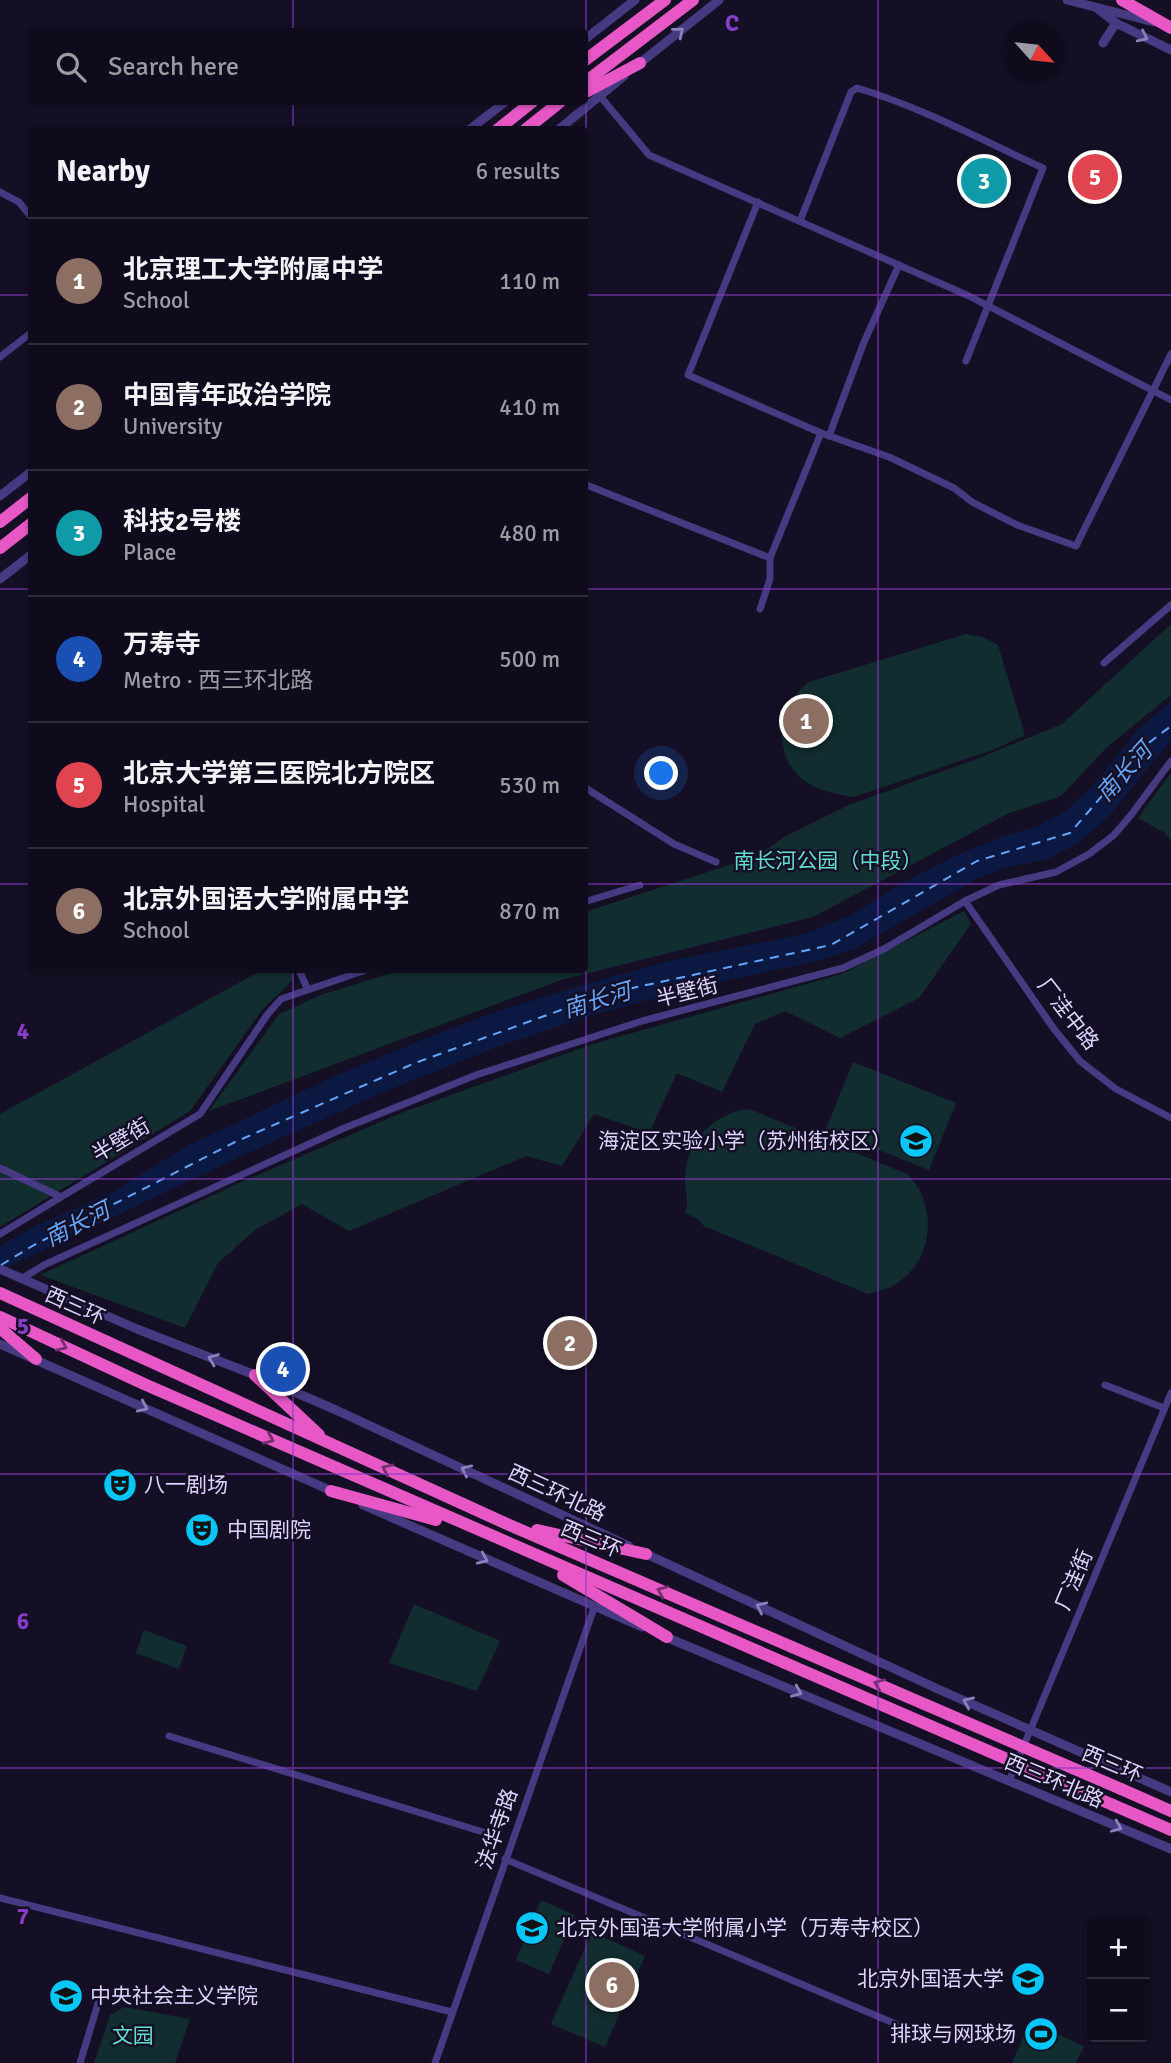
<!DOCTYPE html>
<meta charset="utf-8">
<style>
:root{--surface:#100b1c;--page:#191425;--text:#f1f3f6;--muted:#9c9ba3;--line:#302b3b;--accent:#1a73e8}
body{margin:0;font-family:Signika,"Noto Sans SC",sans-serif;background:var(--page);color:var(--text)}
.controls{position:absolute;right:21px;bottom:21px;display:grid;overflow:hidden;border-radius:7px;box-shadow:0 2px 5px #0004}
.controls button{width:63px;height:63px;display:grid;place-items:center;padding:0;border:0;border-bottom:2px solid var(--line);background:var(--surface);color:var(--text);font:35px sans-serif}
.compass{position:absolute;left:1003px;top:21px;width:63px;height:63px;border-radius:50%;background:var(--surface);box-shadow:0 2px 5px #0004;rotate:117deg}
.you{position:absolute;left:662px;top:774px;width:24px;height:24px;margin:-18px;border:5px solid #fff;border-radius:50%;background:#1a73e8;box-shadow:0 0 0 10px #1a73e833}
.badge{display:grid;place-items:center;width:46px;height:46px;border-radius:50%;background:var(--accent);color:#fff;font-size:23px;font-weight:700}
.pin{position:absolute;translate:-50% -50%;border:4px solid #fff;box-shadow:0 2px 7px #0006}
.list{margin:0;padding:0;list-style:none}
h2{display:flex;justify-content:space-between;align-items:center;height:91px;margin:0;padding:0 28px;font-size:30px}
h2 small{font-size:23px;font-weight:400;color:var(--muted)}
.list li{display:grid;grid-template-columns:46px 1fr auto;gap:21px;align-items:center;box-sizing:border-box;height:126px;padding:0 28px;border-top:2px solid var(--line)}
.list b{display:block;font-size:26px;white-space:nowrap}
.list p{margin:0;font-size:23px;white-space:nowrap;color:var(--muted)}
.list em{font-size:23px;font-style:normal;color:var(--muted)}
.icon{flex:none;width:38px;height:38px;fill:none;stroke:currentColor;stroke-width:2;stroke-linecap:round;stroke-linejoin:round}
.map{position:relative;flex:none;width:1171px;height:2063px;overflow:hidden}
.search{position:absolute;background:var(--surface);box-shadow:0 2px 5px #0004;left:28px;top:28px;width:560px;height:77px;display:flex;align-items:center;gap:18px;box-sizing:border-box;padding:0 24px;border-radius:7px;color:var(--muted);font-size:26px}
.panel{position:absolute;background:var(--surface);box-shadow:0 2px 5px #0004;left:28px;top:126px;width:560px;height:847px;border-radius:7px}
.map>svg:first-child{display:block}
.green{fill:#122d2f}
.water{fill:#0b1942}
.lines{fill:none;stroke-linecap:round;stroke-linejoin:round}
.ferry{stroke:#64a5fc;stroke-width:2;stroke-dasharray:9 7;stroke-linecap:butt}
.minor{stroke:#463b83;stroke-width:7}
.tertiary{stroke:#463b83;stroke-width:9}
.trunk{stroke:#e757c6;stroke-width:12}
.trunk-bridge{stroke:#e757c6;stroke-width:12}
.oneway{stroke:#8a80ba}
.oneway2{stroke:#732f6d}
.grid{fill:none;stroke:#853dc5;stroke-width:2;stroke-opacity:0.55}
.labels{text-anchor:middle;stroke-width:5;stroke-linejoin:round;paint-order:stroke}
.park-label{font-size:21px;fill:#61ddcc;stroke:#150f25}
.street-label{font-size:21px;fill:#ddd4fe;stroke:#150f25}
.poi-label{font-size:21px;fill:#ddd4fe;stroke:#150f25;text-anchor:start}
.water-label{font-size:23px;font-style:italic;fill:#64a5fc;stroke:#150f25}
.grid-label{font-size:23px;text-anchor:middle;font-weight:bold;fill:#853dc5;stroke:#150f25;stroke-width:5;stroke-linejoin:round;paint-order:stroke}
</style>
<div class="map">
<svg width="1171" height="2063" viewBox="0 0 1171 2063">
<rect width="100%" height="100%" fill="#150f25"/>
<g class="green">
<path d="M1171,624v71l-64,52 -46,49 -54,18 -194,103 -252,63 -352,131 70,-97 42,-19 80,-25h183l1,-58 172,-56 27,-19 67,-33 123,-44 88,-36z"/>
<path d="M966,634l17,3 15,8 27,90 -30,14 -138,47 -6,1c-14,-3 -29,-6 -42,-13 -39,-25 -33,-77 0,-102z"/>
<path d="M1171,773v69l-6,-9 -27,-15z"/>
<path d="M964,911l7,13 -52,74 -79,40 -55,-27 -30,13 -33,68 -45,-19 -28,60 -55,-19 -32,52 -36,-10 -177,75 -47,-27 -47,26 -37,33 -33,65 -145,-53 197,-91 164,-71 192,-69 249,-70z"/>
<path d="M262,970h29l3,9 -32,31 -72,101 -190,116v-113z"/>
<path d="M853,1062l103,41 -27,67 -103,-41z"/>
<path d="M744,1109l8,1 155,64c31,30 27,83 -8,108 -9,7 -20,9 -31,12l-164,-68 -6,-7 -13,-6c5,-12 0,-20 0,-33 0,-36 25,-63 59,-71z"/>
<path d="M414,1604l86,37 -23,50 -88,-28z"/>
<path d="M144,1630l43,16 -8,23 -43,-16z"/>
<path d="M541,1900l34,15 -26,59 -33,-14z"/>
<path d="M592,1932l53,24 -40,91 -54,-23z"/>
<path d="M124,2007l66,12 -15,44h-81l16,-48z"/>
<path d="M1030,2022l54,24 -8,17h-64z"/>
</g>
<path class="water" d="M1171,701v39l-62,76 -32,28 -29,15 -44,9 -27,11 -123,70 -36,12 -118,25 -107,29 -93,31 -107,42 -130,58 -251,119 -12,8v-26l29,-18 87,-39 67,-42 152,-72 89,-37 74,-28 92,-28 83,-23 132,-26 44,-18 57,-35 49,-25 44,-18 36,-11 29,-15 24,-21 51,-62z"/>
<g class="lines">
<path class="ferry" d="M1,1265l33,-20 201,-103 180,-79 190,-69 226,-49 146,-84 93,-28 76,-88 25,-19"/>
<g class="minor">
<path d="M600,96l49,59 320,141 202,104"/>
<path d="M0,192l19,10 13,16"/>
<path d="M800,221l51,-129 6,-4c64,19 125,52 186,80l-77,193"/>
<path d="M0,357l32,-25"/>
<path d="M821,433l68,24 65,31 18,14 45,23 59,21 95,-192"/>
<path d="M829,436l35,-94 35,-77"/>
<path d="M584,484l186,74 51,-125 -133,-58 70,-173"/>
<path d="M760,609l10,-30v-21"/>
<path d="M1104,663l67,-58"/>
<path d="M584,787l90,57 42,18"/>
<path d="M965,901l89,128 26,32 36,28 55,29"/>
<path d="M584,902l56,-17"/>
<path d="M299,970l8,18"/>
<path d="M0,1168l61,29 -61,37"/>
<path d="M61,1197l139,-83 67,-99 14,-16 85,-29"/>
<path d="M21,1279l23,-14 298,-136 134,-54 166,-54 201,-53 41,-19 81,-48 34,-16 57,-13 33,-18 25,-19 17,-20 40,-54"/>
<path d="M1105,1385l59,23"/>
<path d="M169,1736l314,96"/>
<path d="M1009,1781l162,-388"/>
<path d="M505,1859l391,165"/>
<path d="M0,1898l452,114"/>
<path d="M80,2063l19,-63"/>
<path d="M435,2063l159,-455"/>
</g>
<g class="tertiary">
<path d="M1067,0l87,22"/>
<path d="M1098,9l18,14 55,27"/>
<path d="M584,40l51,-40"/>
<path d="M1103,43l13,-20"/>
<path d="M635,67l84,-67"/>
<path d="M469,130l36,-28"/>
<path d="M558,130l66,-54"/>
<path d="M0,496l32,-25"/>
<path d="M0,579l32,-25"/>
<path d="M0,1269l137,60 118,46 81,35 293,136"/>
<path d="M0,1344l334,148"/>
<path d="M363,1505l279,122"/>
<path d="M642,1552l298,138 231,102"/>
<path d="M661,1635l510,214"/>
</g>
<g class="trunk">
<path d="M1122,0l49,28"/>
<path d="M584,61l81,-61"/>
<path d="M584,83l109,-83"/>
<path d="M584,93l56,-30"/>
<path d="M497,130l35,-28"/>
<path d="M525,130l35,-28"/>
<path d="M0,522l32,-25"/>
<path d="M0,548l32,-25"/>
<path d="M0,1293l507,231 285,123"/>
<path d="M0,1317l144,67 641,279"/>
<path d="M0,1328l36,31"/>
<path d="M255,1375l64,60"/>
<path d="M331,1491l105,29"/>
<path d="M537,1530l109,24"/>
<path d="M563,1575l104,62"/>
<path d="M1121,1789l50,22"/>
<path d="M1113,1805l58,25"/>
</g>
<g class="trunk-bridge">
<path d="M792,1647l329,142"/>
<path d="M785,1663l328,142"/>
</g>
</g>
<defs><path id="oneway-chevron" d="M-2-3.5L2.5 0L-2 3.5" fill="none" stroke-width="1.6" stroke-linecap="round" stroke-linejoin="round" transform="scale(1.75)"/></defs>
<g class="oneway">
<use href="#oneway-chevron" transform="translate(679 32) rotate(-39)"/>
<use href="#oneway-chevron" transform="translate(1143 37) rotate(26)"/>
<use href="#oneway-chevron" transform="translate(213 1359) rotate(-159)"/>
<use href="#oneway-chevron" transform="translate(143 1407) rotate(24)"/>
<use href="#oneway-chevron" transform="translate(466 1470) rotate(-155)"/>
<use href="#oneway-chevron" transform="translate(483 1559) rotate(24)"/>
<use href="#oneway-chevron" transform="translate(761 1607) rotate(-155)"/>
<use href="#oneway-chevron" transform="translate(797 1692) rotate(23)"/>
<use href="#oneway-chevron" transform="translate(968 1702) rotate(-156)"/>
<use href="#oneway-chevron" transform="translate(1117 1827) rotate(23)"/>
</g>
<g class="oneway2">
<use href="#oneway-chevron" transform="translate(62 1346) rotate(25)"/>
<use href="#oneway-chevron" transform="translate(269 1439) rotate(24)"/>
<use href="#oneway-chevron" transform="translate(387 1469) rotate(-156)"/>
<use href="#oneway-chevron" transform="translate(662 1591) rotate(-157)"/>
<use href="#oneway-chevron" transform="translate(879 1684) rotate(-157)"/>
</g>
<path class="grid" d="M293,0v32M586,0v2063M878,0v2063M293,102v28M0,295h32M584,295h587M0,589h32M584,589h587M0,884h32M584,884h587M293,970v1093M0,1179h1171M0,1474h1171M0,1768h1171"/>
<defs>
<g id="school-disc" transform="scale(1.75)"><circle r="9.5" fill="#05c6f9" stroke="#150f25"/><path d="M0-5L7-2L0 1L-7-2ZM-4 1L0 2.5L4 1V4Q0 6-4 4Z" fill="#111"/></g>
<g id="theatre-disc" transform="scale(1.75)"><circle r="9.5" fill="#05c6f9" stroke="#150f25"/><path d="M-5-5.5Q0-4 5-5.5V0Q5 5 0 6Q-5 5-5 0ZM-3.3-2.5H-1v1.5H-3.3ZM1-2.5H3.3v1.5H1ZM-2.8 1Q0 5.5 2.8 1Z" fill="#111"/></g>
<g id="university-disc" transform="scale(1.75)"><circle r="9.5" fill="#05c6f9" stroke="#150f25"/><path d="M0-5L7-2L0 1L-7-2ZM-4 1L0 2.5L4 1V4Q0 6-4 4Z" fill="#111"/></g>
<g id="stadium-disc" transform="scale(1.75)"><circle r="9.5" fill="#05c6f9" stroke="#150f25"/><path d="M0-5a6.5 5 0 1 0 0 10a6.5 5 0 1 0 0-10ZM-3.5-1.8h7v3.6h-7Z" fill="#111"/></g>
</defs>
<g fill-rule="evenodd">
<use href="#school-disc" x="916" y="1141"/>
<use href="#theatre-disc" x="120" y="1485"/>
<use href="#theatre-disc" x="202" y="1530"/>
<use href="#school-disc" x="532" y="1928"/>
<use href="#university-disc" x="1028" y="1979"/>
<use href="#university-disc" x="66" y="1996"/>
<use href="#stadium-disc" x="1041" y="2034"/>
</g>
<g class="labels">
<g class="park-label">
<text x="828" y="868">南长河公园（中段）</text>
<text x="133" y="2043">文园</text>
</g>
<g class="street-label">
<text transform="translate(687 992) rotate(-14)" y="7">半壁街</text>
<text transform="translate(1068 1014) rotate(52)" y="7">厂洼中路</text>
<text transform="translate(121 1140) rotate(-31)" y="7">半壁街</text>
<text transform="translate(75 1306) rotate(24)" y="7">西三环</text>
<text transform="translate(557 1493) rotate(25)" y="7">西三环北路</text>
<text transform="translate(591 1539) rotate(23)" y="7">西三环</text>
<text transform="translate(1074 1580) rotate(-67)" y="7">厂洼街</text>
<text transform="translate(1112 1764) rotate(23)" y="7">西三环</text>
<text transform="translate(1054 1781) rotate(23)" y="7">西三环北路</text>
<text transform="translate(497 1829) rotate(-71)" y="7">法华寺路</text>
</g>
<g class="poi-label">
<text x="892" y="1148" text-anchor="end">海淀区实验小学（苏州街校区）</text>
<text x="144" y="1492">八一剧场</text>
<text x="227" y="1537">中国剧院</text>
<text x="556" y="1935">北京外国语大学附属小学（万寿寺校区）</text>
<text x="1004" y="1986" text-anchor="end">北京外国语大学</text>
<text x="90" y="2003">中央社会主义学院</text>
<text x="1016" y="2041" text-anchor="end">排球与网球场</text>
</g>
<g class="water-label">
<text transform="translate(1124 772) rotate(-48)" y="8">南长河</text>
<text transform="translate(597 1000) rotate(-17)" y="8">南长河</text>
<text transform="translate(77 1224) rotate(-27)" y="8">南长河</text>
</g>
</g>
<g class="grid-label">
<text x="732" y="31">C</text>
<text x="23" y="1039">4</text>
<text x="23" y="1334">5</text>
<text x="23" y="1629">6</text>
<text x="23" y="1924">7</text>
</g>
</svg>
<div class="controls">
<button>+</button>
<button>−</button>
</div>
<svg class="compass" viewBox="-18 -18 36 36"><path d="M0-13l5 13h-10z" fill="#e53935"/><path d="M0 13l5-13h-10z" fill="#9c9ba3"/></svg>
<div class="you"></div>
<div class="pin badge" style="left:806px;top:721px;background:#8d6e63">1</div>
<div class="pin badge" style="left:570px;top:1343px;background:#8d6e63">2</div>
<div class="pin badge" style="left:984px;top:181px;background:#0f9aa8">3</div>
<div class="pin badge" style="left:283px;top:1369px;background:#1a4fb4">4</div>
<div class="pin badge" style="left:1095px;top:177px;background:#e0444e">5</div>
<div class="pin badge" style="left:612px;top:1985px;background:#8d6e63">6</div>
<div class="search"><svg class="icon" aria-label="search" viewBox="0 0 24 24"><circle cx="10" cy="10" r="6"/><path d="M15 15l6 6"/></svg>Search here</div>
<section class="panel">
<h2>Nearby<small>6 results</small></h2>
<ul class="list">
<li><span class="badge" style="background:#8d6e63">1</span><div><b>北京理工大学附属中学</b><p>School</p></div><em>110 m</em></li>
<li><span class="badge" style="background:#8d6e63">2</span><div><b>中国青年政治学院</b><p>University</p></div><em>410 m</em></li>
<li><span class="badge" style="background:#0f9aa8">3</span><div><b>科技2号楼</b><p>Place</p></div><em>480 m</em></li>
<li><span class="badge" style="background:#1a4fb4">4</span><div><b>万寿寺</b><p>Metro · 西三环北路</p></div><em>500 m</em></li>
<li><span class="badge" style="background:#e0444e">5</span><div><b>北京大学第三医院北方院区</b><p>Hospital</p></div><em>530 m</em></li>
<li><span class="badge" style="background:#8d6e63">6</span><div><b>北京外国语大学附属中学</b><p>School</p></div><em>870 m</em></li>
</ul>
</section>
</div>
